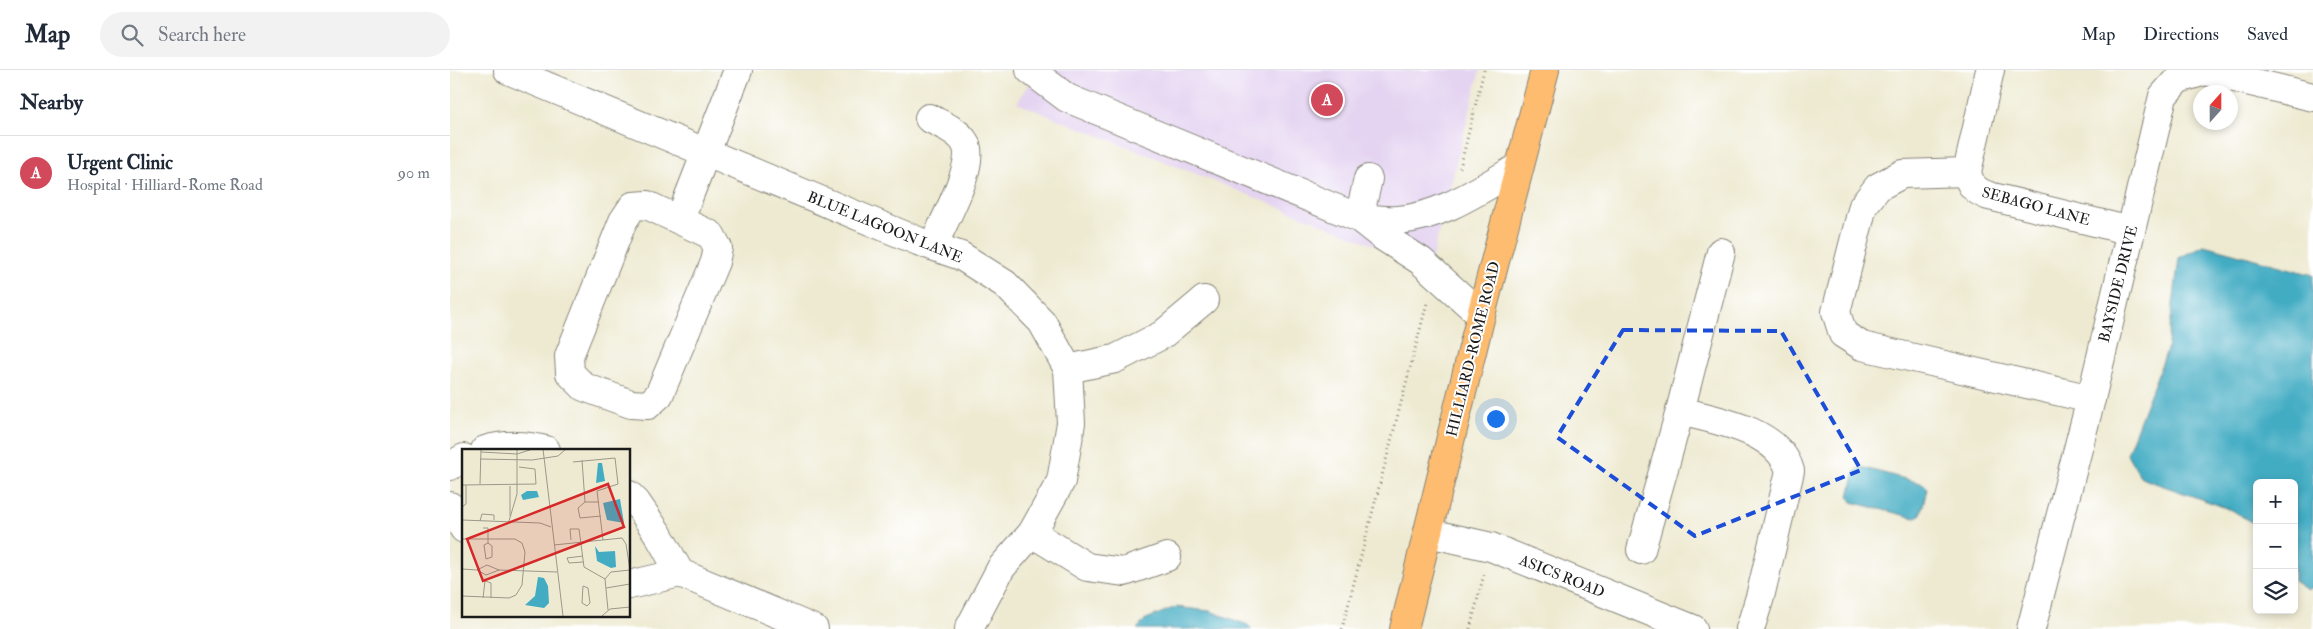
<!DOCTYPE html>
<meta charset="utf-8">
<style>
:root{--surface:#fff;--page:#f2f2f3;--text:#1f2937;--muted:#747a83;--line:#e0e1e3;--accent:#d1495b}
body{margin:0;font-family:"IM FELL Double Pica",serif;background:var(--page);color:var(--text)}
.controls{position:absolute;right:15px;bottom:15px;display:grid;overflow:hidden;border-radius:8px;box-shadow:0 2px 8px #0003}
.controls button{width:45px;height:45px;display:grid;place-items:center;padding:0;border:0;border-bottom:1px solid var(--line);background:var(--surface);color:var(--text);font:25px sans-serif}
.compass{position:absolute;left:1743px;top:15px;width:45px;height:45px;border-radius:50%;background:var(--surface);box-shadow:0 2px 8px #0003;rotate:21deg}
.you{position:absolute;left:1045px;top:348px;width:18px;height:18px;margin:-12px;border:4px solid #fff;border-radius:50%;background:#1a73e8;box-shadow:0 0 0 8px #1a73e833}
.badge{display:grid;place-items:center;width:32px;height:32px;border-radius:50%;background:var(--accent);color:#fff;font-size:16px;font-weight:700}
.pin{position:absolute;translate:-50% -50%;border:2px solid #fff;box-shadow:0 1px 5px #0006}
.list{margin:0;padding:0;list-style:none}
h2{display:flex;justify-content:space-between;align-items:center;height:65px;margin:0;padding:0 20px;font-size:21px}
h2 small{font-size:16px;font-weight:400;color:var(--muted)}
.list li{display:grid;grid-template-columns:32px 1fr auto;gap:15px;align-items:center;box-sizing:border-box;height:75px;padding:0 20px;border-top:1px solid var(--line)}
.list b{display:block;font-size:19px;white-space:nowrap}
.list p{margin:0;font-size:16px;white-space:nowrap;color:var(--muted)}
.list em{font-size:16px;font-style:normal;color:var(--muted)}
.icon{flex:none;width:28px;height:28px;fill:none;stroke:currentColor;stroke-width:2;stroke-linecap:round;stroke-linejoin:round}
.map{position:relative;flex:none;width:1863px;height:559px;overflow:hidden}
header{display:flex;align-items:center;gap:30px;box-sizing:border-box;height:70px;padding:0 25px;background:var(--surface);border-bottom:1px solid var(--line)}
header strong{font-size:24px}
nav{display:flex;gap:28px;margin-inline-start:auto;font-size:18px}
.search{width:350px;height:45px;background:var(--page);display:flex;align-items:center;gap:12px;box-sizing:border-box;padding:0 18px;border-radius:28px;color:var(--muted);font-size:19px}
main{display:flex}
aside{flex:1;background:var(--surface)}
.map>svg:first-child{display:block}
.built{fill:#e4d3f1}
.water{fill:#43acc3;stroke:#306470}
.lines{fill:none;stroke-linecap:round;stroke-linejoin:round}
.minor-casing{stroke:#858377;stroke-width:30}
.major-casing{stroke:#858377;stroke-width:30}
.path{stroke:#858377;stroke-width:3;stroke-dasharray:1 4;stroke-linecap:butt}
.minor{stroke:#fff;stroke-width:28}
.major{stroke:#fdbc70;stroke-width:28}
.marked{fill:none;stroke:#1d4ed8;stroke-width:4;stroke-dasharray:10 6;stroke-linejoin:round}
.labels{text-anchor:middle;stroke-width:4;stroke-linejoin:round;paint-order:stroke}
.street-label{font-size:15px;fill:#1c1c1c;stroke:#fff}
.inset-road{fill:none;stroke:#9a9889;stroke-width:1}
.view{fill:#d62828;fill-opacity:0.15;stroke:#d62828;stroke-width:2.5}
.inset-edge{fill:none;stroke:#1c1c1c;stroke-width:2.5}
</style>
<header>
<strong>Map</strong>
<div class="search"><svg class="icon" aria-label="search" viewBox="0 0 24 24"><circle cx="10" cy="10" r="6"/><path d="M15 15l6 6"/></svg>Search here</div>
<nav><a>Map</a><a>Directions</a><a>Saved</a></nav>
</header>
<main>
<aside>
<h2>Nearby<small></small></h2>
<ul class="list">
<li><span class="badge">A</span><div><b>Urgent Clinic</b><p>Hospital · Hilliard-Rome Road</p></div><em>90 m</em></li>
</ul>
</aside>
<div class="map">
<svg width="1863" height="559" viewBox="0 0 1863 559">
<rect width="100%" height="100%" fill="#fff"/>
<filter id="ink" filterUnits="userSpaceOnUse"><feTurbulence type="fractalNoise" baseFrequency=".02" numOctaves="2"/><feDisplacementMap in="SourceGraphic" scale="10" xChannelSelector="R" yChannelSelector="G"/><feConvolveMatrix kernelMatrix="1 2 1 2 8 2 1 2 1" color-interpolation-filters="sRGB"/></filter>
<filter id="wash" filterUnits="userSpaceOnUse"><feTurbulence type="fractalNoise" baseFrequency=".0096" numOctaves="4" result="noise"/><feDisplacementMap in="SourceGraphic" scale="20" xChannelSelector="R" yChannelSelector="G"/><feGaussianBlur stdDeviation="1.12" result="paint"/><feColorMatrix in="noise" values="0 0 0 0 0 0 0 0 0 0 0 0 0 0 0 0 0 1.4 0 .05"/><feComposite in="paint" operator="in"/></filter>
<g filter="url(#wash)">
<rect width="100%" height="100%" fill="#eeead2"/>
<path class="built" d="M587,0h443l-50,197 -413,-164z"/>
<g class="water">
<path d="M1754,175l109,30v312l-6,3 -13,-9v-98h-37v43l-25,-16 -91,-32 -14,-24 40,-104 12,-92z"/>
<path d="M1411,397l63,17 3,5 -6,25 -6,4 -63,-16 -3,-6 6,-25z"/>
<path d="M726,537l34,4 38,14 4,4h-115l9,-10z"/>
</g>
</g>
<g filter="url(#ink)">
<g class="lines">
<g class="minor-casing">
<g id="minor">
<path d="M58,0l410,171 43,15 44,28 37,38 26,47 3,54 -10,58 -29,52 -31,35 -32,61"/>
<path d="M580,0l37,28 292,120 23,18 39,25 60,54"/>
<path d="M1540,0l-23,102c3,14 8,19 22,24l142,35"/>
<path d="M479,48c11,6 28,12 35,23 15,20 -22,83 -31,105"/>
<path d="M1517,102l-65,2 -24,13 -15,19 -27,106 7,22 19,12 229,53"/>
<path d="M197,135l64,30 7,13 -3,14 -56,133 -11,10 -17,-1 -47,-17 -14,-14 -1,-17 54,-135 10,-15z"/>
<path d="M909,148c13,0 26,3 39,2 44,-3 84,-32 121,-53"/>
<path d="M909,148l9,-39"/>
<path d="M230,149l58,-149"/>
<path d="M618,299l47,-10 47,-24 42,-35"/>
<path d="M1230,341l41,-159"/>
<path d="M35,380c19,-6 42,-5 61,0"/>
<path d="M0,396l14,-8"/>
<path d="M179,425l7,7 22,32 22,39 134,56"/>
<path d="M0,436l14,23"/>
<path d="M582,463l55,34 37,5 43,-15"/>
<path d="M979,463l62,14 202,82"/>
<path d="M1191,480l39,-139c36,9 99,19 110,60l-30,126 -10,32"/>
<path d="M179,515l51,-12"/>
<path d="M1581,559l60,-230 72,-303 15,-17 27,-8 108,26"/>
</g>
</g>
<g class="major-casing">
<path id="major" d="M954,559l77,-314 64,-245"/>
</g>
<g class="path">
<path d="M1010,98l24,-98"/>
<path d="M892,559l85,-326"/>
<path d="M1020,559l14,-55"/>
</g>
<use href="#minor" class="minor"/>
<use href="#major" class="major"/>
</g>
</g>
<path class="marked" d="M1173,260l158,1 80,139 -166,66 -138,-99z"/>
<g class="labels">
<g class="street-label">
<text transform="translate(1586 136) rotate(15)" y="5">SEBAGO LANE</text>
<text transform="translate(435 157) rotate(22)" y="5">BLUE LAGOON LANE</text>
<text transform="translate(1668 214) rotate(-76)" y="5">BAYSIDE DRIVE</text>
<text transform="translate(1023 279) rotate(-76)" y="5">HILLIARD-ROME ROAD</text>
<text transform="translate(1112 506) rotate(22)" y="5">ASICS ROAD</text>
</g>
</g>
<g transform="translate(12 379)">
<rect width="168" height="168" fill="#eeead2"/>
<path d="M136,14h4l3,18 -9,2zM65,42h10l2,6 -16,3 -2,-5zM158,50l4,24 -17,-3 -4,-17zM133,97l4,6 16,-1 1,16 -5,1 -14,-7zM76,128l6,1 4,8 1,17 -5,5 -19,-3 10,-9z" fill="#43acc3"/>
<path class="inset-road" d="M81,0l20,167M19,3l36,2 16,-5M18,10l52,1 26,-4 8,-7M120,11l3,42h14M111,13l42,-4 3,26 -21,7 6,49M18,35l1,-35M0,36l74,-1 -1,-15 -16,-2M48,37v30M123,53l-7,6 2,10 21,-2M0,58l4,-3v-19M0,71l78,3 11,4M18,72l2,-7 12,1v5M47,72l8,-27v-45M21,79h5v15l4,3v11l-6,2 -2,-14 4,-2M0,90h53l7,4 3,9 -3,33 -6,10 -7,3 -47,-2M109,91l-1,-11h9l5,38 21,12 6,-7 19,-2M92,96l68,-7 4,6 4,26M121,107l-16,2 2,5 14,-1M0,120l15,1 9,5 13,-5 58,2M15,121l10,-5 12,5M143,130l3,31M121,137l5,2 2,15 -3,3 -5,-3zM144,139l24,-4M21,149l2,-17 6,2v15M140,167l8,-7 20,-2"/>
<path class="view" d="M146,35l16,43 -141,54 -16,-42z"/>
<rect width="168" height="168" class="inset-edge"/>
</g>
</svg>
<div class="controls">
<button>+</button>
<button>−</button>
<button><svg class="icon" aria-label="layers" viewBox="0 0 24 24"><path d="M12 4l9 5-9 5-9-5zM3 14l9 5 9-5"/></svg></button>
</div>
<svg class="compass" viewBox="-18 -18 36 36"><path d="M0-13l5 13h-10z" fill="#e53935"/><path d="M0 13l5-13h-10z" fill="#747a83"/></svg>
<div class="you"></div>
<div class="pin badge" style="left:877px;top:30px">A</div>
</div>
</main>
